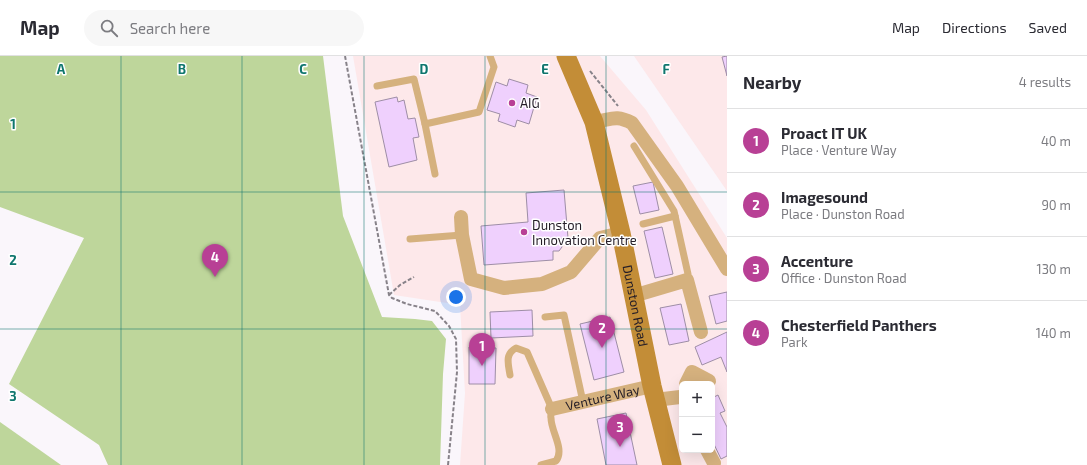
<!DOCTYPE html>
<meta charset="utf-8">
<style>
:root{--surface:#fff;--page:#f7f7f7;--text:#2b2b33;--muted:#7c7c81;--line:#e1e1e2;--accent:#b84095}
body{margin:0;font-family:"Exo 2",sans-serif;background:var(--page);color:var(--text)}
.controls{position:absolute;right:12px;bottom:12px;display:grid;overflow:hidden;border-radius:6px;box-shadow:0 4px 16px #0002}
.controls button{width:36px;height:36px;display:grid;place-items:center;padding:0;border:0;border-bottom:1px solid var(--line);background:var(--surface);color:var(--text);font:20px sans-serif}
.you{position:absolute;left:456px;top:241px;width:14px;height:14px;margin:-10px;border:3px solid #fff;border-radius:50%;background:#1a73e8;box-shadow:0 0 0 6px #1a73e833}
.badge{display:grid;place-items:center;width:26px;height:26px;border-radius:50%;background:var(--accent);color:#fff;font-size:13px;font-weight:700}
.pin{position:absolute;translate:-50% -33px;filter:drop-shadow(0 1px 2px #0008)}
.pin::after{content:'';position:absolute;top:21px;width:14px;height:12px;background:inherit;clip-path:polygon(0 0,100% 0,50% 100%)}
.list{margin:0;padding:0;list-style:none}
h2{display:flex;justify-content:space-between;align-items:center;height:52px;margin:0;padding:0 16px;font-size:17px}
h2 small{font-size:13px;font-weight:400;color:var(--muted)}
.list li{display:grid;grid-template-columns:26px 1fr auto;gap:12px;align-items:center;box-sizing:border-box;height:64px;padding:0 16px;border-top:1px solid var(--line)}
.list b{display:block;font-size:15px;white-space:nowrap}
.list p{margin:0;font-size:13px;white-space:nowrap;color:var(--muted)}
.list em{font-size:13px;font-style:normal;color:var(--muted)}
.icon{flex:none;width:22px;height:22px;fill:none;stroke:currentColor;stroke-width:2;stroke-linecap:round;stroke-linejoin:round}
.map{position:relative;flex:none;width:727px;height:409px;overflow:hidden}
header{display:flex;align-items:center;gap:24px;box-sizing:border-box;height:56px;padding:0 20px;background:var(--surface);border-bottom:1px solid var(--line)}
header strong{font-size:19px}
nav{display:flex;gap:22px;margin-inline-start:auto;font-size:14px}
.search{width:280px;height:36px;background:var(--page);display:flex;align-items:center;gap:10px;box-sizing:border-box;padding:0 14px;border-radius:22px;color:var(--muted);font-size:15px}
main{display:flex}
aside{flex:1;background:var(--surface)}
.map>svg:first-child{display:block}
.industrial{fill:#fde8ea;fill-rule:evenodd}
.green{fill:#bed69b}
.building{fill:#efd0fd;stroke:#9e8ea6}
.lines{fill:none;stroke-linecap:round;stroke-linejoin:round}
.path{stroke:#878289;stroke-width:2;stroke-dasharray:4 2;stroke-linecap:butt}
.service{stroke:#d5b17e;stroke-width:7}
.minor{stroke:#d5b17e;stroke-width:14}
.secondary{stroke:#c38d37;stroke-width:19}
.grid{fill:none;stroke:#0f766e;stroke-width:1;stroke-opacity:0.55}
.poi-dot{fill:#b84095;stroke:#fff;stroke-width:1.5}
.labels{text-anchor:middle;stroke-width:3;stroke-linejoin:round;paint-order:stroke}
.poi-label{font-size:13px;fill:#241d27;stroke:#fff;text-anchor:start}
.street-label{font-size:13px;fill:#241d27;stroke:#fff}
.grid-label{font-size:13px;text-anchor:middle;font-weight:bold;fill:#0f766e;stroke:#fff;stroke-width:3;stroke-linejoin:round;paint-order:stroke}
</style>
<header>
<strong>Map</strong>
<div class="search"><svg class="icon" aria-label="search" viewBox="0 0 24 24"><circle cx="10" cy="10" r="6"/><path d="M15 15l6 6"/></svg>Search here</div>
<nav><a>Map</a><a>Directions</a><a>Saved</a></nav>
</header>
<main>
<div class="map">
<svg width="727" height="409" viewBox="0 0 727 409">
<rect width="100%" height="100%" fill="#faf6fb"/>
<g class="industrial">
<path d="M353,0h247l46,54 81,128v227h-267l5,-72 -5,-88 -66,-10zM682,328h30v66h-30z"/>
<path d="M634,0h93v135z"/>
</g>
<g class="green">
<path d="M0,0h323l20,160 39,101 33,2 17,2 14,18 -3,35 -3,91h-332l-9,-20 -90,-61 75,-146 -84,-31z"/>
<path d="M0,366l61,43h-61z"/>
</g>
<g class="building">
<path d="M727,0v20l-5,-19z"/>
<path d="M509,23l19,6 -2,8 11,4 -8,27 -12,-4 -2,7 -17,-6 2,-7 -13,-4 9,-28 11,4z"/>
<path d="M397,41l1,5 6,-2 4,19 7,-1 4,19 -6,1 4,22 -28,7 -14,-65z"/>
<path d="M653,126l6,28 -19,4 -7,-28z"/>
<path d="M564,134l4,48 -7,1 1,8 -3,4h-6v9l-69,5 -3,-39 47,-4 -2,-29z"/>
<path d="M662,171l11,47 -18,4 -11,-47z"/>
<path d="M727,236v29l-11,3 -7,-28z"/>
<path d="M681,248l8,37 -20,4 -9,-37z"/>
<path d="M532,254l1,26 -42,2 -1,-26z"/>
<path d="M610,261l14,55 -30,8 -14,-56z"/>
<path d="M727,276v40l-6,-15 -19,8 -7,-18z"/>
<path d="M469,291l27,1 -1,36h-26z"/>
<path d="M718,339l7,16 -5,2 7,14v29l-6,3 -9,-19v-42z"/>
<path d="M626,357l11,52h-31l-9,-46z"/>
</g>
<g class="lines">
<g class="path">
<path d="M345,0l44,239 3,3 15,6 28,7 14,15 7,13 1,33 -9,93"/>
<path d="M590,15l28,35"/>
<path d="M389,239l11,-10 14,-8"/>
</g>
<g class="service">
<path d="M377,30l37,-7 11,45 54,-12 15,-45 -4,-11"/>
<path d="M425,68l10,50"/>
<path d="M634,90l40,65 14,63 -1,6"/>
<path d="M643,168l32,-8"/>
<path d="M410,183l52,-4"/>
<path d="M545,261l19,-2 19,87"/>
<path d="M510,319c-2,-12 -5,-21 6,-27l11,4 25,57c0,3 -2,6 -1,9 0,14 14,31 5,43l-15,4"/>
</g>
<g class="minor">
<path d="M594,66c17,-2 21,-8 38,1l45,63 50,83"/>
<path d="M461,161l1,18 9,44 33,9 38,-4 29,-12 29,-34 21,-5"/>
<path d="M633,240l54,-16 14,52"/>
<path d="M686,328l6,-12 17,9"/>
<path d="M655,344l25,-3"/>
<path id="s1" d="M552,353l100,-23"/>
<path d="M707,394l7,13"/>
</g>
<path class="secondary" id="s2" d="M566,0l28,66 27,111 31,153 20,79"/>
</g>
<path class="grid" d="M121,0v409M242,0v409M364,0v409M485,0v409M606,0v409M0,136h727M0,273h727"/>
<g class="poi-dot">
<circle cx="512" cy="47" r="4"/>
<circle cx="524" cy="176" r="4"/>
</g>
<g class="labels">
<g class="poi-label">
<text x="520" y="52">AIG</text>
<text x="532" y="174">Dunston<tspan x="532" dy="15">Innovation Centre</tspan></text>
</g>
<g class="street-label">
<text dy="5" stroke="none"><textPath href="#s2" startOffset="260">Dunston Road</textPath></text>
<text dy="5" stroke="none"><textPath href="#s1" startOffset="52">Venture Way</textPath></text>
</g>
</g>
<g class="grid-label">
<text x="61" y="18">A</text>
<text x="182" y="18">B</text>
<text x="303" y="18">C</text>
<text x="424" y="18">D</text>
<text x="545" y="18">E</text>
<text x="666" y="18">F</text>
<text x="13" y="73">1</text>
<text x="13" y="209">2</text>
<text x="13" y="345">3</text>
</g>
</svg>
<div class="controls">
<button>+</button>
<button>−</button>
</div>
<div class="you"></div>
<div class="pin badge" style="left:482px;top:310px">1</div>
<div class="pin badge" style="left:602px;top:292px">2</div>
<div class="pin badge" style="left:620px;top:391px">3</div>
<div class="pin badge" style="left:215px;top:221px">4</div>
</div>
<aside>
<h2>Nearby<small>4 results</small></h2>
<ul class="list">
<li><span class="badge">1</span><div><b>Proact IT UK</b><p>Place · Venture Way</p></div><em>40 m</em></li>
<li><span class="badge">2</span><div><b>Imagesound</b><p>Place · Dunston Road</p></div><em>90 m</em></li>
<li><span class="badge">3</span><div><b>Accenture</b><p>Office · Dunston Road</p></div><em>130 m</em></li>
<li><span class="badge">4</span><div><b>Chesterfield Panthers</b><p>Park</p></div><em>140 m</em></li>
</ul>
</aside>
</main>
